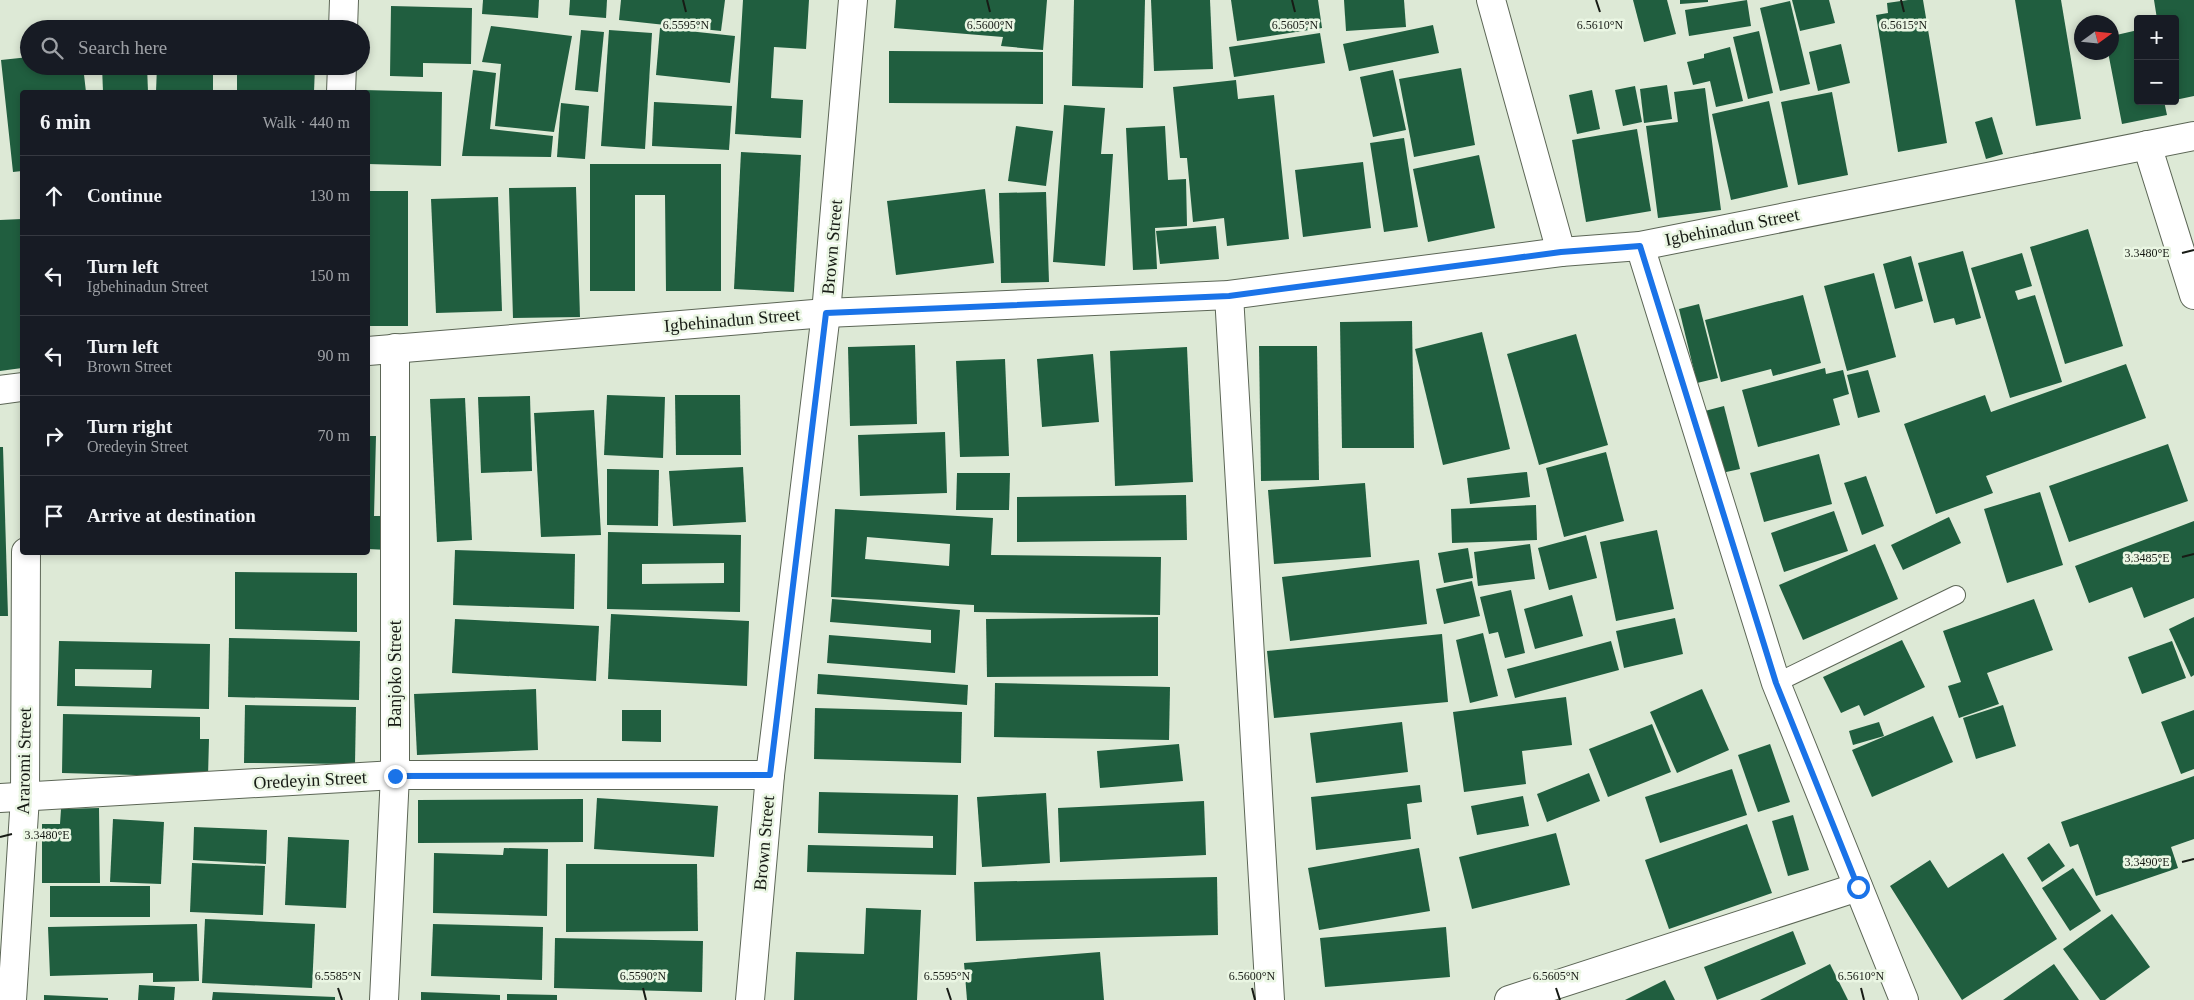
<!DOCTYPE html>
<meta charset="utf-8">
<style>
:root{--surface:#171b24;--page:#242831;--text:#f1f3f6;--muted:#9ea1a6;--line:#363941}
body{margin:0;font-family:"Times New Roman",serif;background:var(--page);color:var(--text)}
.controls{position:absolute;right:15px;top:15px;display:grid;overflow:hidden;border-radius:5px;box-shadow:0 2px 8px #0003}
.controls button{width:45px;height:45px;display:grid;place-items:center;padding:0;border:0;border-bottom:1px solid var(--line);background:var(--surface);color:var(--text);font:25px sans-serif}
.compass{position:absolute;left:2074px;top:15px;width:45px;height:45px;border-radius:50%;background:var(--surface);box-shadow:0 2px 8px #0003;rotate:75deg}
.stop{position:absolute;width:15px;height:15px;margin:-11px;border:4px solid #1a73e8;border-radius:50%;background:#fff}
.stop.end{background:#1a73e8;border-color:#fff;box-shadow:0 1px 5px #0008}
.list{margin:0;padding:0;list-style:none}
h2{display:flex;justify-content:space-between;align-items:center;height:65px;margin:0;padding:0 20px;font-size:21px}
h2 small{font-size:16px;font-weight:400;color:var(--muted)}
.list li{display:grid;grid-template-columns:32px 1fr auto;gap:15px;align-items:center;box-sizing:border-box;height:80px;padding:0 20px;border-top:1px solid var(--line)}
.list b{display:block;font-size:19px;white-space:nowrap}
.list p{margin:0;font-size:16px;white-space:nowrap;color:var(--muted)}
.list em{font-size:16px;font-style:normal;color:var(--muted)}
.icon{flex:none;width:28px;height:28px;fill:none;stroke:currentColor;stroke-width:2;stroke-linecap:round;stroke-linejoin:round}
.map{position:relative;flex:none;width:2194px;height:1000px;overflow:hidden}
.search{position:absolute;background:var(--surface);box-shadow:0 2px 8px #0003;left:20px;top:20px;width:350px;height:55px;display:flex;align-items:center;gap:12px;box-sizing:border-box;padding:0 18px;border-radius:28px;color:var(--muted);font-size:19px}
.panel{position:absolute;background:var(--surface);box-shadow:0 2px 8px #0003;left:20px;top:90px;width:350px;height:465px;border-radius:5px}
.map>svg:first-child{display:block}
.building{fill:#205e3f;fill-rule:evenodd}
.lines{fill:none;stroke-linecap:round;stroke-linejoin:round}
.service-casing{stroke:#5c6656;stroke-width:20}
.minor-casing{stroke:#5c6656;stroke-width:30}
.tertiary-casing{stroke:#5c6656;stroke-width:30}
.service{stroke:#fff;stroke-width:18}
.minor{stroke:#fff;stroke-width:28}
.tertiary{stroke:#fff;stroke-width:28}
.route{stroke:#1a73e8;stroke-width:6}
.ticks{fill:none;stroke:#171b15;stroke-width:2}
.labels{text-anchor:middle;stroke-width:5;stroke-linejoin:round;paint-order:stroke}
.street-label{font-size:18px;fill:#171b15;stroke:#eaf6e3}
.ticks-label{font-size:12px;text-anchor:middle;fill:#171b15;stroke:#eaf6e3;stroke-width:5;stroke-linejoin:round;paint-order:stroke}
</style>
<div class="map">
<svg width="2194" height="1000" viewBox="0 0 2194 1000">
<rect width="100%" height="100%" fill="#dde9d6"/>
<g class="building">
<path d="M483,0h56l-1,18 -56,-4z"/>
<path d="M570,0h37l-1,18 -37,-3z"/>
<path d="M621,0h104l-4,31 -102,-11z"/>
<path d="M743,0h66l-3,49 -32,-2 -3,51 32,2 -2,38 -66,-4z"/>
<path d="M896,0h151l-4,50 -42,-4 2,-9 -109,-9z"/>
<path d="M1074,0h71l-2,88 -71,-2z"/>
<path d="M1151,0h59l3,69 -59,2z"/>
<path d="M1231,0h87l4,28 -85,13z"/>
<path d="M1344,0h60l2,27 -60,4z"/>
<path d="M1633,0h34l9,34 -32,8z"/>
<path d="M1680,0h28v2l-28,2z"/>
<path d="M1747,0l4,26 -62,10 -4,-26z"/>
<path d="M1792,0h37l6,23 -35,8z"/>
<path d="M1908,0h15l24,143 -49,9 -22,-137 12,-2 -1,-10z"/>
<path d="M2015,0h46l20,119 -45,7z"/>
<path d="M2154,0h40v96l-19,4v-81h-18z"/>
<path d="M1790,1l20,83 -30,7 -20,-83z"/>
<path d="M391,6l81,2 -1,56 -48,-1v14l-33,-1z"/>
<path d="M238,21l77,1v7h-78z"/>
<path d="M1433,25l6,28 -90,18 -6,-27z"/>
<path d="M491,26l81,10 -18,96 -59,-6 6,-62 -19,-2z"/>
<path d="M660,28l75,8 -5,47 -74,-8z"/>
<path d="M581,30l23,2 -6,60 -23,-2z"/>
<path d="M609,30l43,3 -7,116 -44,-3z"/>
<path d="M2138,30v71h26l3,14 -45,9 -14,-72h4v-16z"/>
<path d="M1759,31l14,62 -25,6 -15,-62z"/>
<path d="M1320,33l5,30 -91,14 -5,-30z"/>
<path d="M1841,44l9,39 -32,8 -9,-39z"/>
<path d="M1730,47l13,54 -27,6 -6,-26 -17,4 -6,-23 17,-4v-4z"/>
<path d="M889,51l154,1v52l-154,-1z"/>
<path d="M29,57v9h54l3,26h-64v79l-9,1 -12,-112z"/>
<path d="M102,66h45l1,26h-45z"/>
<path d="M157,66h56v26h-57z"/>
<path d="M237,66h78l-1,26h-77z"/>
<path d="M1461,68l14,77 -61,12 -15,-78z"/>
<path d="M473,70l23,3 -6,56 63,7 -2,21 -89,-1z"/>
<path d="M1393,70l13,60 -33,7 -13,-60z"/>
<path d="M1236,80l2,19 36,-4 15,144 -62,7 -3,-28 -31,4 -6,-64h-7l-7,-71z"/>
<path d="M1667,85l5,34 -28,4 -4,-34z"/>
<path d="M1635,86l7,36 -19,4 -8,-36z"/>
<path d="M1705,88l16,122 -63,8 -12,-92 32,-4 -4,-30z"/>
<path d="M364,90l78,2 -1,74 -73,-2v-72h-4z"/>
<path d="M1592,90l8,39 -23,5 -8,-39z"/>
<path d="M1832,92l16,83 -50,10 -17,-83z"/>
<path d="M1769,101l19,86 -57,13 -19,-86z"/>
<path d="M654,102l78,4 -3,44 -77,-4z"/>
<path d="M561,103l28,3 -4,53 -28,-2z"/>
<path d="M1064,105l41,3 -4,46h12l-8,112 -52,-4z"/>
<path d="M1992,117l11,37 -17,5 -11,-37z"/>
<path d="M1016,126l37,5 -7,55 -38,-5z"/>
<path d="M1165,126l3,54 18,-1 1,47 -32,2 2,41 -24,1 -7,-142z"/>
<path d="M1637,129l14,82 -65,11 -14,-82z"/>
<path d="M1404,138l14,89 -34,5 -14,-89z"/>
<path d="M741,152l60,3 -7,137 -60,-3z"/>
<path d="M1479,155l16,73 -67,14 -15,-73z"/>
<path d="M1363,162l8,66 -68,9 -8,-67z"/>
<path d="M590,164h131v127h-55l-1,-96h-30v96h-45z"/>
<path d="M576,187l4,130 -67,1 -4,-130z"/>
<path d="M985,189l9,74 -98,12 -9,-74z"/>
<rect x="368" y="191" width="40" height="135"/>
<path d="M1046,192l3,90 -48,1 -2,-90z"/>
<path d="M498,197l4,114 -66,2 -5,-114z"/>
<path d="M22,219v149l-22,3v-151z"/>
<path d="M1216,226l3,33 -59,5 -4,-33z"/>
<path d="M2088,229l35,117 -58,18 -35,-117z"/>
<path d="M1963,251l18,67 -25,7 -2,-7 -20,5 -16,-60z"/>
<path d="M2022,253l10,33 -17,5 3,9 17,-5 27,87 -52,16 -39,-130z"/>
<path d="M1911,256l12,45 -28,8 -12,-45z"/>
<path d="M1874,273l22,84 -49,14 -23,-85z"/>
<path d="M1803,295l18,68 -48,13 -2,-7 -50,13 -16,-62z"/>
<path d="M1699,304l19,74 -21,5 -18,-74z"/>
<path d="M1412,321l2,127h-72l-2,-126z"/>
<path d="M1482,332l28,117 -67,16 -28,-116z"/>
<path d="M1576,334l32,111 -69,20 -32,-111z"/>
<path d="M915,345l2,79 -67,2 -2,-79z"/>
<path d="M1259,346h58l2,134 -58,1z"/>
<path d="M1187,347l6,135 -78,4 -5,-135z"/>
<path d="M1093,354l6,68 -57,5 -5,-68z"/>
<path d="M1005,359l4,97 -49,1 -4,-96z"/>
<path d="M2126,364l20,54 -160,58 7,17 -57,21 -32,-90 81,-29 6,17z"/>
<path d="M1825,368l1,6 17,-4 6,24 -16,5 7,26 -82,22 -16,-57z"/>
<path d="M1868,370l12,42 -22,6 -11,-43z"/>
<path d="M607,395l58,2 -2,61 -59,-3z"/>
<path d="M675,395h65l1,60h-65z"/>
<path d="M530,396l2,75 -51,2 -3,-76z"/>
<path d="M465,398l7,142 -35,2 -7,-143z"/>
<path d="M1724,406l16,63 -23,5 -16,-62z"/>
<path d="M594,410l7,125 -60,2 -7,-124z"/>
<path d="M945,432l2,61 -87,3 -2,-61z"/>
<path d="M368,436h8l-2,80h14v34l-20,-1z"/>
<path d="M2168,444l20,57 -119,41 -20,-56z"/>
<path d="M0,447h3l5,169h-8z"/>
<path d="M1606,452l18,69 -60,16 -18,-69z"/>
<path d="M1819,454l13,50 -68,18 -14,-49z"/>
<path d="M743,467l3,55 -73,4 -4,-55z"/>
<path d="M607,469l52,1 -1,56 -51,-1z"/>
<path d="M1527,472l3,25 -60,7 -3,-26z"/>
<path d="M957,473h53l-1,37h-53z"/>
<path d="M1866,476l18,50 -22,9 -18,-52z"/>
<path d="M1365,483l6,74 -97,7 -6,-74z"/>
<path d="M2040,492l23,73 -56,18 -23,-74z"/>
<path d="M1186,495l1,45 -170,2v-45z"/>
<path d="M1536,505l1,35 -85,3 -1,-34z"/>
<path d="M835,509l158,9 -2,37 170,2 -1,58 -186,-3v-7l-143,-8zM867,537l83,7 -1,22 -84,-7z"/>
<path d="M1834,511l14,40 -64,21 -13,-39z"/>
<path d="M1949,517l12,26 -58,27 -12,-25z"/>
<path d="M2194,521v77l-50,20 -12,-31 -43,16 -14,-37z"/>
<path d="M1657,530l17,79 -58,12 -16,-79z"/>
<path d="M608,532l133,3 -1,77 -133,-3zM724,563v20l-82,1v-20z"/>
<path d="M1586,535l11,43 -48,12 -11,-42z"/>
<path d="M1530,544l5,35 -57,7 -4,-34z"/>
<path d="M1875,544l23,55 -95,41 -24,-55z"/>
<path d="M1468,548l5,30 -29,5 -6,-30z"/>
<path d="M455,550l120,4 -1,55 -121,-4z"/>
<path d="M1419,560l8,64 -137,17 -8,-64z"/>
<path d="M235,572l122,1v59l-122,-3z"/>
<path d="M1472,581l8,35 -36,8 -8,-35z"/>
<path d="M1511,590l14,63 -20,5 -7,-26 -9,2 -9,-37z"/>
<path d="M1572,595l11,41 -48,13 -11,-40z"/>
<path d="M832,599l128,11 -5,63 -128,-10 2,-28 102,8v-13l-101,-8z"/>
<path d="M2034,599l19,51 -66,23 12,31 -40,14 -11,-32 13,-4 -18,-51z"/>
<path d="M611,614l138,7 -2,65 -139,-7z"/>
<path d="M1158,617v59l-171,1 -1,-58z"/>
<path d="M2194,617v58l-3,2 -22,-48z"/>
<path d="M1675,618l8,36 -59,14 -8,-37z"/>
<path d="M455,619l144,7 -3,55 -144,-8z"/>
<path d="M1483,633l15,63 -28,7 -14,-63z"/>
<path d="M1442,634l6,68 -174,16 -7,-67z"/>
<path d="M229,638l131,3 -1,59 -131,-3z"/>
<path d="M1902,640l23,47 -61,29 -5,-11 -18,8 -18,-36z"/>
<path d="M59,641l151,3 -1,65 -152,-3zM75,669l77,1 -1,18 -76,-2z"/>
<path d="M1611,641l8,29 -104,28 -8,-29z"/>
<path d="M2172,641l14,37 -44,16 -14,-37z"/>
<path d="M818,674l150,11 -1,20 -150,-11z"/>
<path d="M995,683l175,4 -1,53 -175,-3z"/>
<path d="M536,689l2,61 -121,5 -3,-61z"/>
<path d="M1702,689l27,61 -52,23 -27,-61z"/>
<path d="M1566,697l6,48 -50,6 4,33 -62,8 -11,-80z"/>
<path d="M245,705l111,2 -1,57 -111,-1z"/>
<path d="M2003,705l13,41 -40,13 -13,-41z"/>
<path d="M815,708l147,4 -1,51 -147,-4z"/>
<path d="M622,710h39v32l-39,-1z"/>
<path d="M2194,710v59l-13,5 -20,-52z"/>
<path d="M63,714l137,3v22h9l-1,38 -146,-4z"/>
<path d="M1933,716l20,46 -81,35 -20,-47z"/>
<path d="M1402,722l6,50 -92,11 -6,-50z"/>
<path d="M1879,722l5,14 -31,9 -4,-14z"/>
<path d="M1652,724l19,48 -63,25 -19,-48z"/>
<path d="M1179,744l4,37 -83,7 -3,-37z"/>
<path d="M1770,744l20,58 -32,10 -20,-57z"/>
<path d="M1732,769l15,46 -87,28 -15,-46z"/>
<path d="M1589,773l11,28 -53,21 -10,-28z"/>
<path d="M2194,776v63l-23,8 7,21 -82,28 -18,-52 -8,3 -9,-25z"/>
<path d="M1420,785l2,17 -15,2 4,35 -95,11 -5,-53z"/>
<path d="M819,792l139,3 -2,80 -149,-3 1,-27 125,3v-12l-115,-3z"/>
<path d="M1046,793l4,70 -68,4 -5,-70z"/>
<path d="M1523,796l6,30 -52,9 -6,-29z"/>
<path d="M597,798l121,8 -4,51 -120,-8z"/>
<path d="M583,799v43l-165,1v-43z"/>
<path d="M1204,801l2,54 -146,7 -2,-54z"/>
<path d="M99,808l1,75h-58v-59h18l1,-15z"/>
<path d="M1793,815l16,55 -21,6 -16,-55z"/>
<path d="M113,819l51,3 -3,62 -51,-2z"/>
<path d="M1747,824l25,69 -103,36 -24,-69z"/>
<path d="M194,827l73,3 -1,34 -73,-4z"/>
<path d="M1556,833l14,52 -98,24 -13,-52z"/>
<path d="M288,837l61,3 -3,68 -61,-3z"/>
<path d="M2049,843l16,23 -23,16 -15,-24z"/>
<path d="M504,848l44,1 -1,67 -114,-3 1,-60 69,2z"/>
<path d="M1419,848l11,63 -111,19 -11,-62z"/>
<path d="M2003,853l54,86 -95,61 -72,-114 40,-26 18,28z"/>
<path d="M192,863l73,3 -2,49 -73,-3z"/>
<path d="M566,864h131l1,67 -132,1z"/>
<path d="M2073,868l28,43 -31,20 -28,-43z"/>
<path d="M1217,877l1,58 -242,6 -2,-59z"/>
<rect x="50" y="886" width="100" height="31"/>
<path d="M866,908l55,2 -4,90h-123l2,-48 68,2z"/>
<path d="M2112,914l38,53 -45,33h-5l-37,-51z"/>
<path d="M205,919l110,5 -3,64 -110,-5z"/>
<path d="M197,924l2,57 -46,1v-9l-103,3 -2,-49z"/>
<path d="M433,924l110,3 -1,53 -111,-4z"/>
<path d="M1446,927l4,50 -125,10 -5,-49z"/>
<path d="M1793,931l13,33 -89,36 -13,-33z"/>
<path d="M555,938l148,3 -1,51 -148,-4z"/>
<path d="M1100,952l4,48h-137l-3,-37z"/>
<path d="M1830,964l18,36h-88z"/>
<path d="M2054,964l25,36h-76z"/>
<path d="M1665,980l10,20h-50z"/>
<path d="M139,985l36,2 -1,13h-36z"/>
<path d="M213,992l122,5v3h-123z"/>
<path d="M421,992l79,3v5h-79z"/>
<path d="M507,994l50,1v5h-50z"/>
<path d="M44,995l64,3v2h-64z"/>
</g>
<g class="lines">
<g class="service-casing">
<path id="service" d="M1776,683l180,-88"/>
</g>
<g class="minor-casing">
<g id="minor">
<path d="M343,29l1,-29"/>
<path d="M341,92l1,-26"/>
<path d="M1640,246l136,437 128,317"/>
<path d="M1229,295l41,705"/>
<path d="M0,798l395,-23h375"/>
<path d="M12,1000l13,-203 1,-245"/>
<path d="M384,1000l11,-225v-427"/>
<path d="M1509,1000l349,-113"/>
</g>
</g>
<g class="tertiary-casing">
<g id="tertiary">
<path d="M1491,0l70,252"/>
<path d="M2147,145l47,150"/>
<path d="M368,351l458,-38 403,-18 332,-43 79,-6 554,-110"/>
<path d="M0,390l22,-3"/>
<path d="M750,1000l20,-225 56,-462 27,-313"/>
</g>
</g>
<use href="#service" class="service"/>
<use href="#minor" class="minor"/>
<use href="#tertiary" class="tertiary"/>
</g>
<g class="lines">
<path class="route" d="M395,776l375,-1 56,-462 403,-17 332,-44 79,-6 136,437 82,204"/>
</g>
<path class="ticks" d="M683,0l3,12M987,0l3,12M1292,0l3,12M1596,0l4,12M1901,0l3,12M2182,253l12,-3M2182,557l12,-3M0,837l12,-3M2182,862l12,-3M338,988l4,12M643,988l3,12M947,988l4,12M1252,988l3,12M1556,988l4,12M1861,988l3,12"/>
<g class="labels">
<g class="street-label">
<text transform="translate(1732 227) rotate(-11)" y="6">Igbehinadun Street</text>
<text transform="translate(832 247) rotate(-85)" y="6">Brown Street</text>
<text transform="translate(732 320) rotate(-5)" y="6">Igbehinadun Street</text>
<text transform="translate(395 674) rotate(-90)" y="6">Banjoko Street</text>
<text transform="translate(24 761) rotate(-89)" y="6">Araromi Street</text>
<text transform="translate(310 780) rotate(-3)" y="6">Oredeyin Street</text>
<text transform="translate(764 843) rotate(-85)" y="6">Brown Street</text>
</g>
</g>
<g class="ticks-label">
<text x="990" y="29">6.5600°N</text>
<text x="1295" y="29">6.5605°N</text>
<text x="1600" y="29">6.5610°N</text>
<text x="1904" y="29">6.5615°N</text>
<text x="686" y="29">6.5595°N</text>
<text x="2147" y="257">3.3480°E</text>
<text x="2147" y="562">3.3485°E</text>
<text x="47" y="839">3.3480°E</text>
<text x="2147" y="866">3.3490°E</text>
<text x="338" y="980">6.5585°N</text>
<text x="643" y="980">6.5590°N</text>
<text x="947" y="980">6.5595°N</text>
<text x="1252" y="980">6.5600°N</text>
<text x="1556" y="980">6.5605°N</text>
<text x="1861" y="980">6.5610°N</text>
</g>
</svg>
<div class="controls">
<button>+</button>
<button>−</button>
</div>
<svg class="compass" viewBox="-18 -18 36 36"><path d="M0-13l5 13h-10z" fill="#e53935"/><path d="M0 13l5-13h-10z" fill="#9ea1a6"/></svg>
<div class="stop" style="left:1858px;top:887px"></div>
<div class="stop end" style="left:395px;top:776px"></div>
<div class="search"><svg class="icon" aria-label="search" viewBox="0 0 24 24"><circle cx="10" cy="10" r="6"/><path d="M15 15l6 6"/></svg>Search here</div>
<section class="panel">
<h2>6 min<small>Walk · 440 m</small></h2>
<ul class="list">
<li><svg class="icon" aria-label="ahead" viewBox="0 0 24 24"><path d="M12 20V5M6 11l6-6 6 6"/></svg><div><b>Continue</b></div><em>130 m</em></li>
<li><svg class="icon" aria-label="left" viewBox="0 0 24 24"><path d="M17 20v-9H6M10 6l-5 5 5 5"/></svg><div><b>Turn left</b><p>Igbehinadun Street</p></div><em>150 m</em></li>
<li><svg class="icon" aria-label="left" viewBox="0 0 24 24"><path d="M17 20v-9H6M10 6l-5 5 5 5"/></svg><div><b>Turn left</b><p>Brown Street</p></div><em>90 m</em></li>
<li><svg class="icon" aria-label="right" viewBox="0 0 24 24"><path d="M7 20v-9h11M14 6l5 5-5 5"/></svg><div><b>Turn right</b><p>Oredeyin Street</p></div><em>70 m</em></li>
<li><svg class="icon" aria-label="arrive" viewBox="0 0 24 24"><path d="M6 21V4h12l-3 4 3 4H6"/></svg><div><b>Arrive at destination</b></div></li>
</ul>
</section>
</div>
